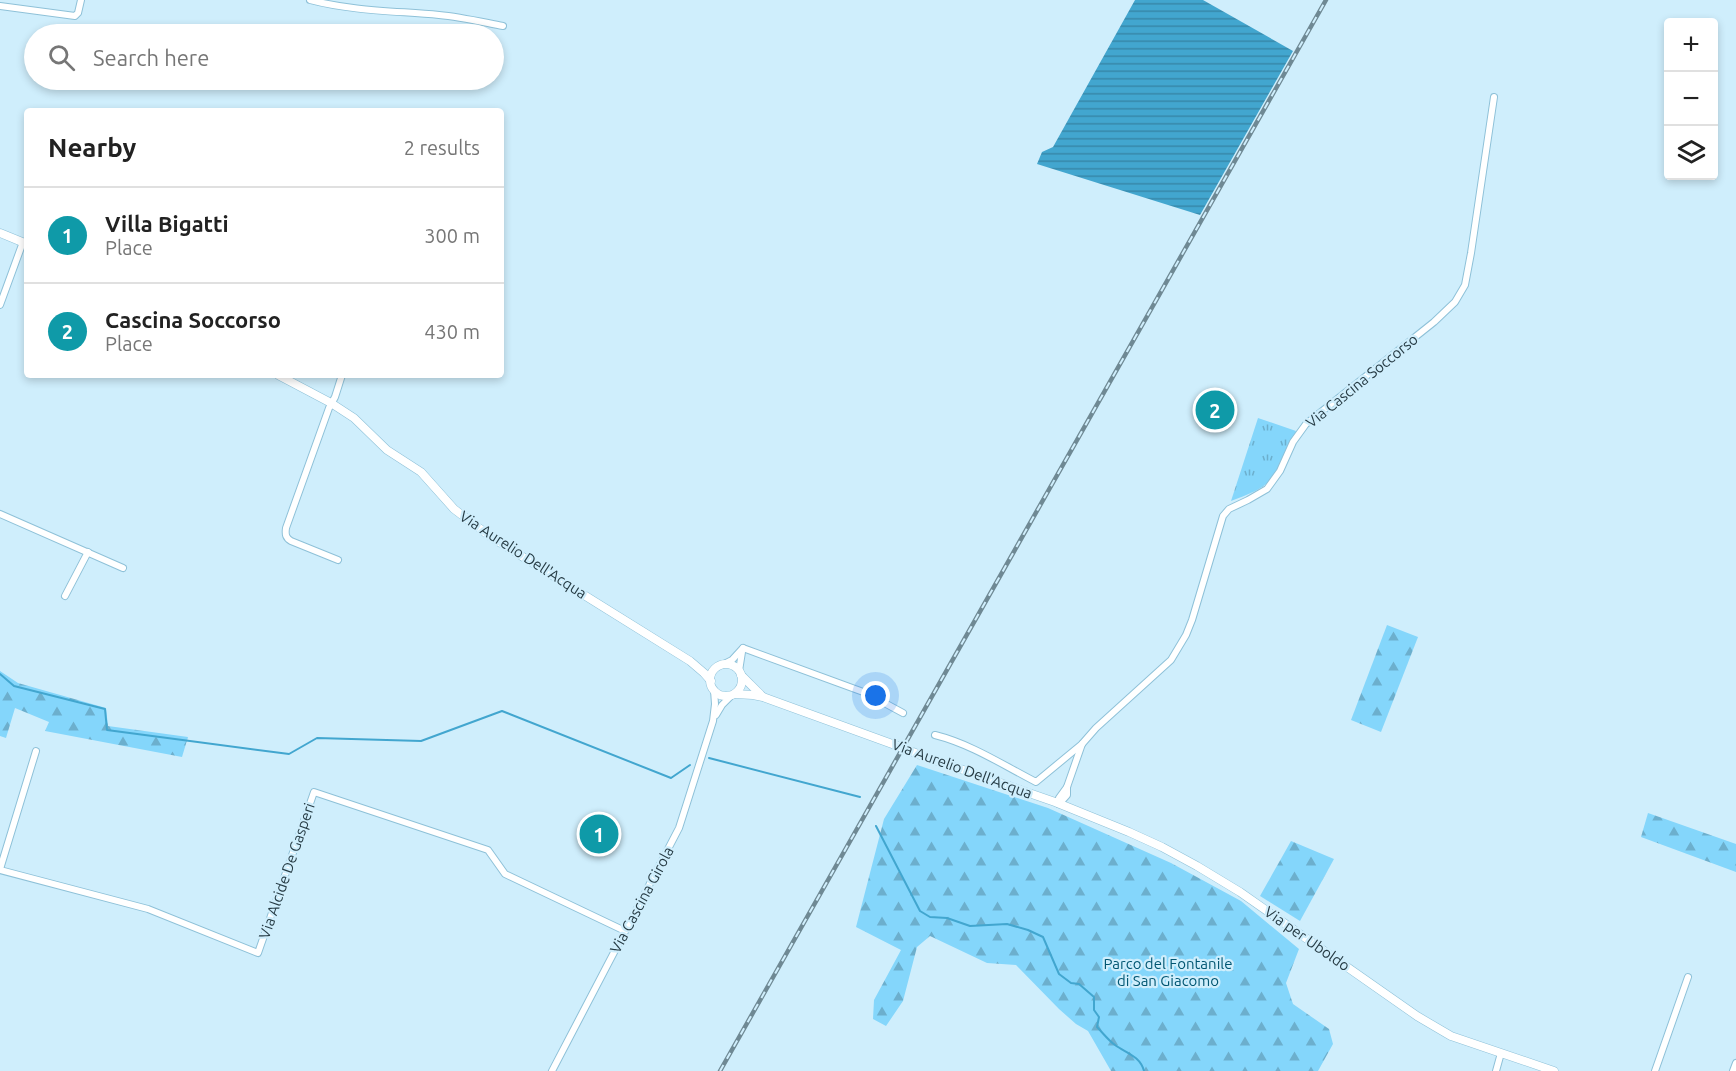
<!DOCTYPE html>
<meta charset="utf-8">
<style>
:root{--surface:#fff;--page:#f6f6f6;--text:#222;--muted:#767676;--line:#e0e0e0;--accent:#9a542b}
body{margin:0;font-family:Ubuntu,sans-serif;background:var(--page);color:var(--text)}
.controls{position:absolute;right:18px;top:18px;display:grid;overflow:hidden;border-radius:6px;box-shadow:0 3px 9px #0003}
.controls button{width:54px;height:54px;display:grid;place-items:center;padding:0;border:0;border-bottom:2px solid var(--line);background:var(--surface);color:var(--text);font:30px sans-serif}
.you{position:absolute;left:876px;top:696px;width:21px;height:21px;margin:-15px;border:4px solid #fff;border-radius:50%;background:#1a73e8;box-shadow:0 0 0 9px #1a73e833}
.badge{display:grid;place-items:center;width:39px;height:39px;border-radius:50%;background:var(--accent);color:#fff;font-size:20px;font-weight:700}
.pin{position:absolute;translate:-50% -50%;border:3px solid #fff;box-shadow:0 2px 6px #0006}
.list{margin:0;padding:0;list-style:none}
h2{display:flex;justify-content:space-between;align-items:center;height:78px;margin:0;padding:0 24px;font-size:26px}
h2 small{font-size:20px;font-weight:400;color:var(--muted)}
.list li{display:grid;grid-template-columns:39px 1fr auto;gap:18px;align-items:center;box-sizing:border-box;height:96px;padding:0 24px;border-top:2px solid var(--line)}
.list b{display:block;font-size:22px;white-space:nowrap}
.list p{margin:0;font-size:20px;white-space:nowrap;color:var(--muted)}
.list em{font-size:20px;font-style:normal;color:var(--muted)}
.icon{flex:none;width:33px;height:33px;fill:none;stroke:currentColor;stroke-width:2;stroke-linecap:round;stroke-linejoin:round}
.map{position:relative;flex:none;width:1736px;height:1071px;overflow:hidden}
.search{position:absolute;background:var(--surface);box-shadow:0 3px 9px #0003;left:24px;top:24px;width:480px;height:66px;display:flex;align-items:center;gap:15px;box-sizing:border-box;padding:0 21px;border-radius:33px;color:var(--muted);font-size:22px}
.panel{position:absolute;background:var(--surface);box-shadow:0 3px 9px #0003;left:24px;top:108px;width:480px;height:270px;border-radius:6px}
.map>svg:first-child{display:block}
.grass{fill:url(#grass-tufts)}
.forest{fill:url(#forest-firs)}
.water{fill:url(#water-rules)}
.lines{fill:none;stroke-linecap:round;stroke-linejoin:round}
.stream{stroke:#42a6cf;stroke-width:2}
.minor-casing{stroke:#8ec1d8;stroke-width:8}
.tertiary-casing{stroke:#8ec1d8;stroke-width:9}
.minor{stroke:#fff;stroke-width:6}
.tertiary{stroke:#fff;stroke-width:8}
.rail-casing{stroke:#6f8994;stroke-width:4.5}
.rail{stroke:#cfeefc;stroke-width:2;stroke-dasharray:7;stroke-linecap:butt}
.tertiary-bridge-casing{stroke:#8ec1d8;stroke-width:9;stroke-linecap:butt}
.tertiary-bridge{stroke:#fff;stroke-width:8}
.labels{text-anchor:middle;stroke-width:4.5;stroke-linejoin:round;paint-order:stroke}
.street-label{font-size:15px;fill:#263b44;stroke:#cfeefc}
.park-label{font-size:15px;fill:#005672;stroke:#cfeefc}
</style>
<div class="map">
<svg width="1736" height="1071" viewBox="0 0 1736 1071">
<defs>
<pattern id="grass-tufts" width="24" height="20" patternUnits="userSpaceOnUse" patternTransform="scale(1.5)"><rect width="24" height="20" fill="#84d6fb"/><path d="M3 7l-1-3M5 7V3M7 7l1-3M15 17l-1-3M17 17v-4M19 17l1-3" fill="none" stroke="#6cafcd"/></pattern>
<pattern id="forest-firs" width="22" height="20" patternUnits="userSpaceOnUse" patternTransform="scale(1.5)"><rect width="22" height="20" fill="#84d6fb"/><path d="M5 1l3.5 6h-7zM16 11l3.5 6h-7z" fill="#6cafcd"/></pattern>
<pattern id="water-rules" width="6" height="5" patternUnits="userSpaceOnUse" patternTransform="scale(1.5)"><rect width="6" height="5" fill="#42a6cf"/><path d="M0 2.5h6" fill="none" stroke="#3788aa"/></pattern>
</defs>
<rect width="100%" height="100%" fill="#cfeefc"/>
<path class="grass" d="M1258,418l38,13c-9,19 -15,44 -34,56 -9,6 -21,10 -31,14z"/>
<g class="forest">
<path d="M1387,625l31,12 -37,95 -30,-12z"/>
<path d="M0,671l18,12 88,25 2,18 80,11 -6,20 -137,-26 4,-9 -34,-14 -9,30 -6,-2z"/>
<path d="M917,765l131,43 123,55 70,38 58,48 -13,34 7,21 36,25 4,15 -15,27h-207l-23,-40 -12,-7 -17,-15 -43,-44 -29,-2 -57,-27 -13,11 -14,54 -17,25 -13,-7 1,-19 27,-50 -45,-23 28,-108z"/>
<path d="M1648,813l88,31v28l-95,-35z"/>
<path d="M1291,841l43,18 -34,62 -40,-25z"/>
</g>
<path class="water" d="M1135,0h68l90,51 -93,164 -163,-51 5,-12 11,-5z"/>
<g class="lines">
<g class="stream">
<path d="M0,674l14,12 91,23 2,21 182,24 28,-16 104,3 81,-30 169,67 19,-13"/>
<path d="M709,758l151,39"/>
<path d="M876,826l44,85 10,6 17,1 23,8 37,-2 21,6 15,7 16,37 12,9 8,1 15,13v13l5,7 -2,10c6,6 11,13 18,18 11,8 25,11 29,26"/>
</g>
<g class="minor-casing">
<g id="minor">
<path d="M310,0c42,11 86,11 129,15 22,2 43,7 64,11"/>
<path d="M0,6l75,10 3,-3 3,-13"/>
<path d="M0,305l23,-63"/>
<path d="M0,514l123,54"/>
<path d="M338,560l-47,-19c-5,-3 -6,-6 -5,-13l43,-120 6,-11 7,-22"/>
<path d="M65,596l23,-44"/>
<path d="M743,648l123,45 37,20"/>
<path d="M722,665l10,-5 11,-12"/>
<path d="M739,671l3,-19"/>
<path d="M716,715l6,-10 9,-9"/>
<path d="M935,735c36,9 68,30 101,47l46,-38 14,-16 75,-68 15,-25 6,-15 31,-104 6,-7 19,-9 19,-11 13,-18 13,-29 13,-18 128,-102 21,-20 10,-17 6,-32 23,-156"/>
<path d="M1059,804l8,-9v-8l15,-43"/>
<path d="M1059,804v-6l8,-11"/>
<path d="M0,869l36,-118"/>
<path d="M0,870l148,39 110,44 56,-161 174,58 17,24 120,57"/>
<path d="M552,1071l127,-243 34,-107 2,-17 -1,-14"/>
<path d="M1496,1071l5,-18"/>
<path d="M1655,1071l33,-94"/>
<path d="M1733,1071l3,-8"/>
</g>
</g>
<g class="tertiary-casing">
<g id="tertiary">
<path d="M0,233l27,11"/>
<path d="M278,375l53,28 23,15 33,32 34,22 33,37 37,28 199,124 14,12 7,8"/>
<circle cx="726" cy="680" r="16"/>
<path d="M741,675l21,21"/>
<path d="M735,694l18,1 10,2 132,48"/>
<path d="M923,756l132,46 74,30 33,15 35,19 43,26 177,124 34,20 103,35"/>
</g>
</g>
<use href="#minor" class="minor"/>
<use href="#tertiary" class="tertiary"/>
<g class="rail-casing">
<path id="rail" d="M720,1071l606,-1071"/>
</g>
<use href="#rail" class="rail"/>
<g class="tertiary-bridge-casing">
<path id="tertiary-bridge" d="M895,745l28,11"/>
</g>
<use href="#tertiary-bridge" class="tertiary-bridge"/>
</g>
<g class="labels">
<g class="street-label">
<text transform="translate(1362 381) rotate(-39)" y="5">Via Cascina Soccorso</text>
<text transform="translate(523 555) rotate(33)" y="5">Via Aurelio Dell'Acqua</text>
<text transform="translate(962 769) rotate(20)" y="5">Via Aurelio Dell'Acqua</text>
<text transform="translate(287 871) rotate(-71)" y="5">Via Alcide De Gasperi</text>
<text transform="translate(642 900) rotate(-62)" y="5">Via Cascina Girola</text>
<text transform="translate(1307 939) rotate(35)" y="5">Via per Uboldo</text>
</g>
<g class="park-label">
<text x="1168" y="969">Parco del Fontanile<tspan x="1168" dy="17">di San Giacomo</tspan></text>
</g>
</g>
</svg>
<div class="controls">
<button>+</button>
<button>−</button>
<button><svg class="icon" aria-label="layers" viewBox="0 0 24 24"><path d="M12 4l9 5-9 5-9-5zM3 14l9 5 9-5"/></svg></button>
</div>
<div class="you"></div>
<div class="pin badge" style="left:599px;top:834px;background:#0f9aa8">1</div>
<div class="pin badge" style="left:1215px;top:410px;background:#0f9aa8">2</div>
<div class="search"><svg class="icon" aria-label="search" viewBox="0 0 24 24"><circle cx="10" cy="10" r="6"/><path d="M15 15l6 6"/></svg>Search here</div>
<section class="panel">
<h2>Nearby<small>2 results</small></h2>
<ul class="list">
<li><span class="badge" style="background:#0f9aa8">1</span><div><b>Villa Bigatti</b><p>Place</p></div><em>300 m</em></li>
<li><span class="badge" style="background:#0f9aa8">2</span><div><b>Cascina Soccorso</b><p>Place</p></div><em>430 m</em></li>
</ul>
</section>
</div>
